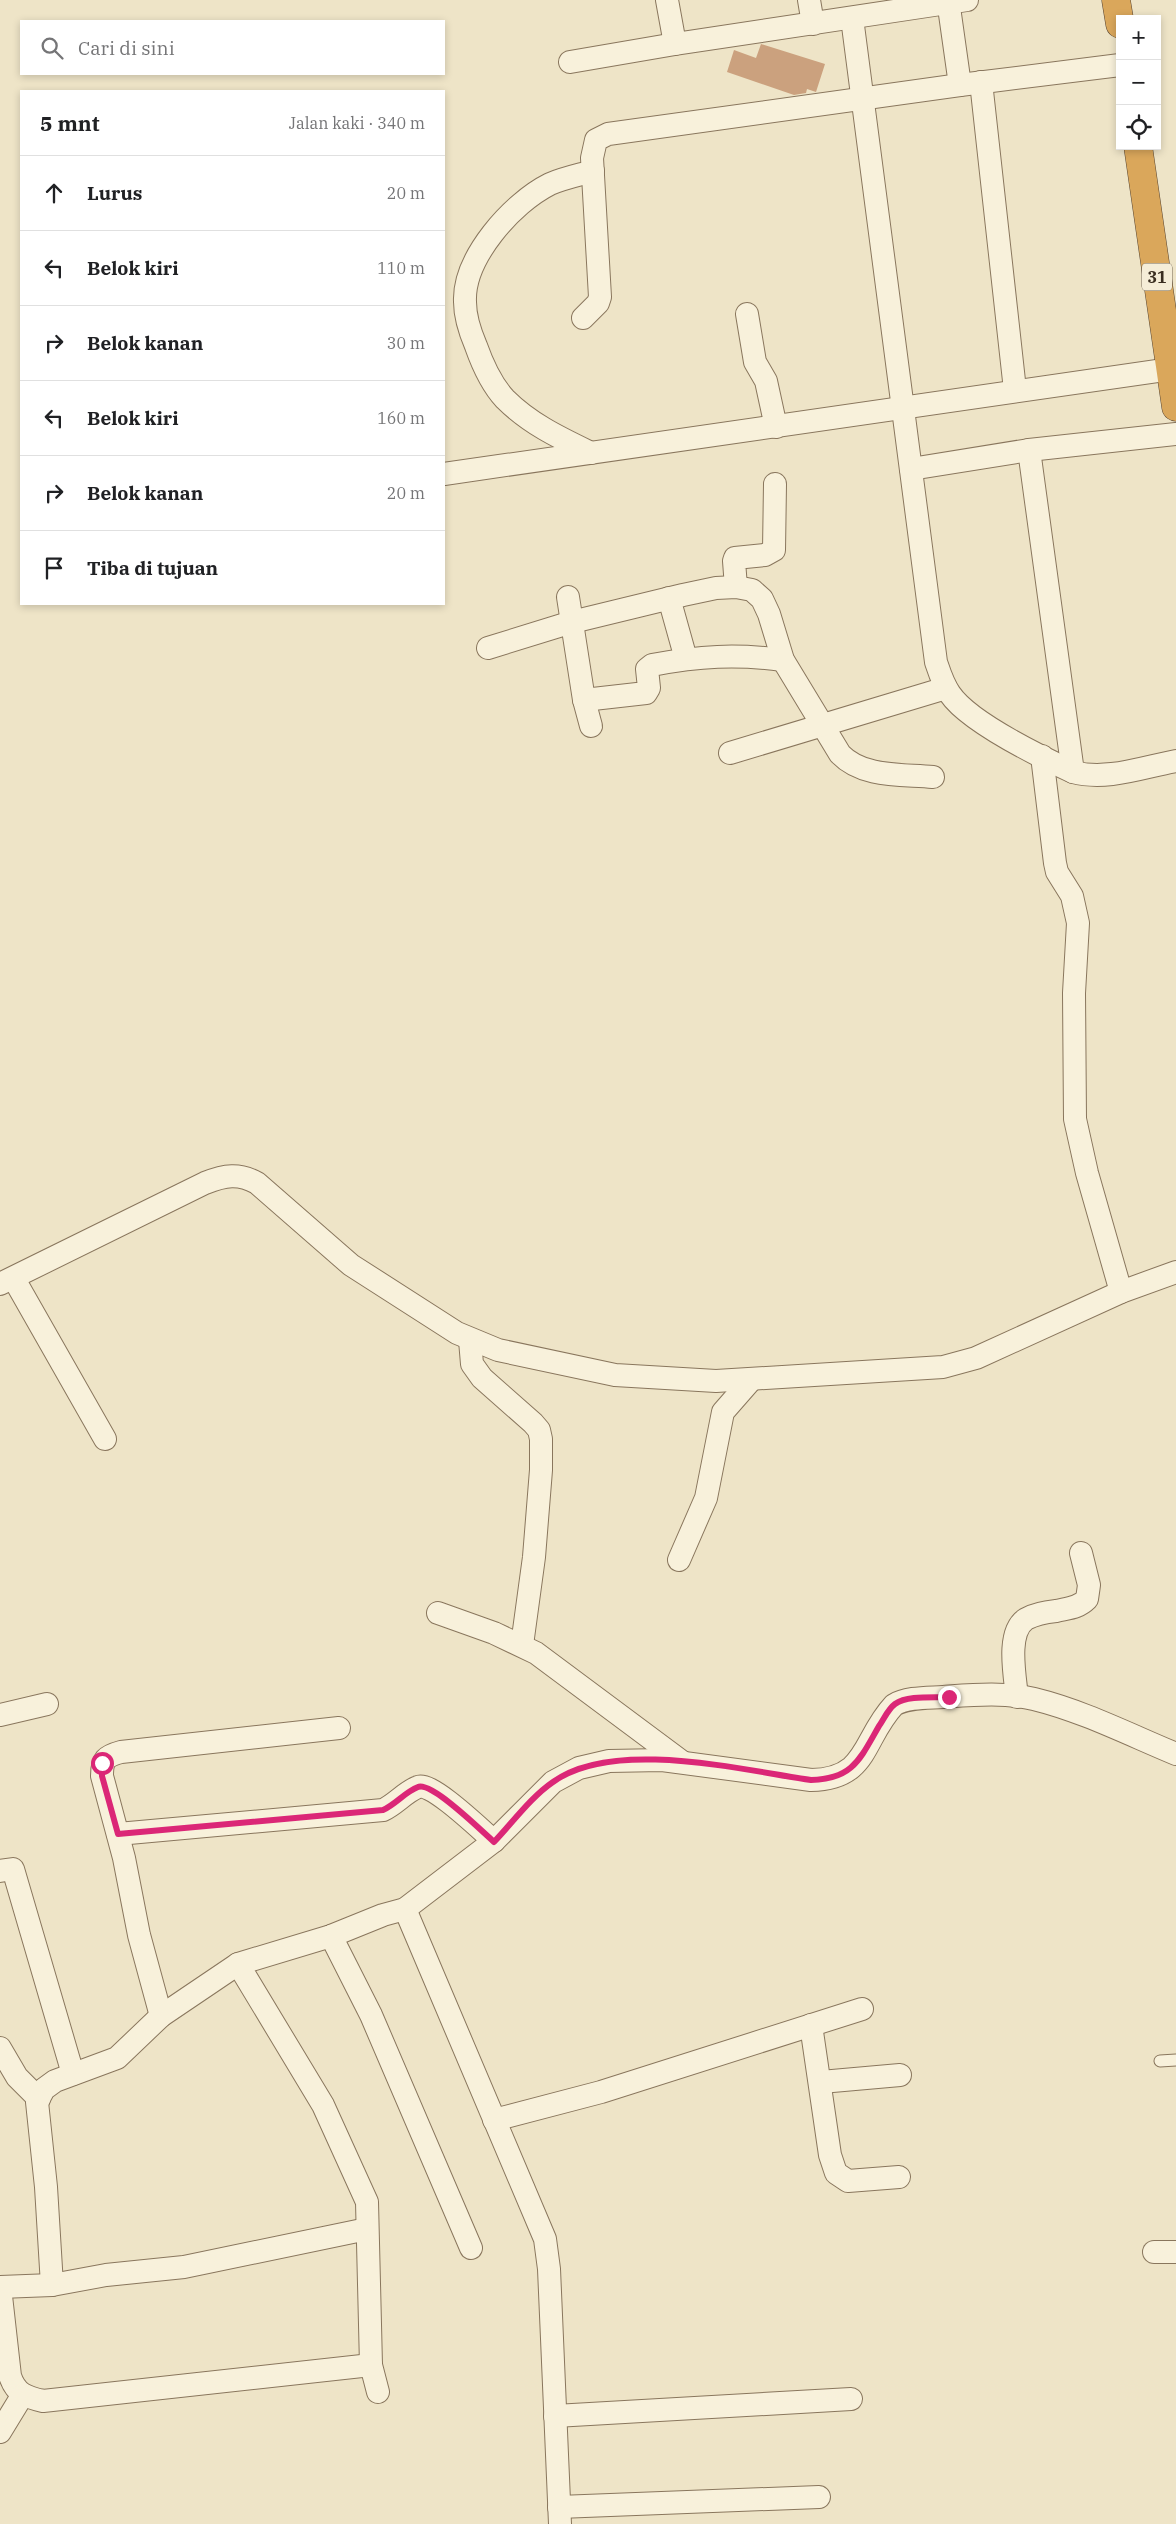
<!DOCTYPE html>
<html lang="id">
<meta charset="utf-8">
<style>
:root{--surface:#fff;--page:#f2f2f2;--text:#202124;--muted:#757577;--line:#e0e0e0}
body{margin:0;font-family:"IBM Plex Serif",serif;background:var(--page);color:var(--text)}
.controls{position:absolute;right:15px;top:15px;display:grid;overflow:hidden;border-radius:0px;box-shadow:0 2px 8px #0003}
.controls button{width:45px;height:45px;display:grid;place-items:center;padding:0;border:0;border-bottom:1px solid var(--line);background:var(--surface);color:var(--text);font:25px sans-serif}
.stop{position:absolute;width:15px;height:15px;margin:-11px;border:4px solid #db2777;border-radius:50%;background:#fff}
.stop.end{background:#db2777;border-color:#fff;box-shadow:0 1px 5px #0008}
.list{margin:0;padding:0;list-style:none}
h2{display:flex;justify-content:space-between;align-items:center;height:65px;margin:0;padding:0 20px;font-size:21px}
h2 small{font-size:16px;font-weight:400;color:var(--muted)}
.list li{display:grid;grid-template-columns:32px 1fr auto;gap:15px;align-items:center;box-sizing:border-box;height:75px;padding:0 20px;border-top:1px solid var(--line)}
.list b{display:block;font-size:19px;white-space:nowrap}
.list em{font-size:16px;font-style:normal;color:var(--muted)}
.icon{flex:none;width:28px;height:28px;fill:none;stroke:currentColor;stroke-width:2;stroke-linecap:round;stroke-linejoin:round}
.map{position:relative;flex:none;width:1176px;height:2524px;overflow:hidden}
.search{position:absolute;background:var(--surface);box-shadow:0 2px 8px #0003;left:20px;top:20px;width:425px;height:55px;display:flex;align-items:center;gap:12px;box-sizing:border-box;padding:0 18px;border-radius:0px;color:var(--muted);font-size:19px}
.panel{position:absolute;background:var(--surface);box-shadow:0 2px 8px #0003;left:20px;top:90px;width:425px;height:515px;border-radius:0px}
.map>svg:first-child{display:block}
.building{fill:#cba17e}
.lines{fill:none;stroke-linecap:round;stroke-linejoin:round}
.lane-casing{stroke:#89765d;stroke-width:13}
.street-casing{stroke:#89765d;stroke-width:24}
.highway-casing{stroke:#574431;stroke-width:29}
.lane{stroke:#f8f1db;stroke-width:11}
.street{stroke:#f8f1db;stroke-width:22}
.highway{stroke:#daa75b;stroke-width:28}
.route{stroke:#db2777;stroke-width:6}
.labels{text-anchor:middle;stroke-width:4.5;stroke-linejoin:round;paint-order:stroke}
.shield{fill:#f5edd7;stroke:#726757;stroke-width:1}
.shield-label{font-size:16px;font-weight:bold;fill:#3a2e20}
</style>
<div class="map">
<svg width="1176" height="2524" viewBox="0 0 1176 2524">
<rect width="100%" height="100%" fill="#eee4c7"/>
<path class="building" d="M761,44l64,20 -9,28 -9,-3 -1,4 -12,2 -67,-23 7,-22 22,8z"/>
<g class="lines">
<g class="lane-casing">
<path id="lane" d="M1160,2061l16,-1"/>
</g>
<g class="street-casing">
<g id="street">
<path d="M667,0l8,44"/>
<path d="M809,0l4,24"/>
<path d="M948,0l12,85"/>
<path d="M852,18l84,644c4,12 7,22 14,32 19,28 91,63 123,78 34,9 70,-5 103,-11"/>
<path d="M570,62l105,-18 292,-44"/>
<path d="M981,82l34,308"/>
<path d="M747,314l8,48 11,19 10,46"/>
<path d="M583,318l15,-15 2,-6 -8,-139 4,-18 12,-6 352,-49 160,-20"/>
<path d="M1029,450l44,322"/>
<path d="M591,453c-31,-15 -61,-29 -86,-54 -13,-14 -23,-36 -29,-53 -6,-14 -11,-29 -11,-44 -2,-44 47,-99 85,-118 14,-6 29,-9 43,-13"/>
<path d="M911,469l118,-19 147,-16"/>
<path d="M444,474l727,-105"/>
<path d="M736,587l-2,-26 1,-3 30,-3 9,-5 1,-66"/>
<path d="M568,597l16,103 7,26"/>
<path d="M669,598l17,61"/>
<path d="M488,648l84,-26 111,-27 33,-7 20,-1 16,3 10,9 7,15 14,46 57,94c23,24 62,20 93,23"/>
<path d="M584,700l62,-7 3,-5 -2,-19 5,-4c47,-9 84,-11 131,-5"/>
<path d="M730,753l216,-65"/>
<path d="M1042,756l13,107 2,9 15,24 6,27 -4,70 1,126 12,54 34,119"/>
<path d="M14,1279l91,160"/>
<path d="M0,1284l205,-101c20,-8 34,-10 52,0l94,82 106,68 41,17 117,25 101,6 227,-14 33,-9 145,-66 55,-20"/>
<path d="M470,1340l2,24 10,14 51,45 6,7 2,9v31l-7,87 -12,88"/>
<path d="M679,1560l27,-62 17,-86 28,-32"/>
<path d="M438,1613l56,20 42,20 145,108"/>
<path d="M1017,1697c-2,-21 -11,-65 9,-78 9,-5 20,-7 30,-8 13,-3 22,-3 31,-12l2,-14 -8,-32"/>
<path d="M0,1715l47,-11"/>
<path d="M118,1834l265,-24c13,-6 22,-18 35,-23 13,-6 64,44 76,54"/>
<path d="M0,1871l13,-2 60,205"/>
<path d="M405,1909l140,330 4,30 11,255"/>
<path d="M331,1936l40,79 100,233"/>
<path d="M238,1964l85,141 44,97 4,163 7,27"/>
<path d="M161,2016l-22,-81 -15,-77 -22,-82c0,-17 4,-20 19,-24l218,-24"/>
<path d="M811,2025l19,130 6,18 12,8 51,-4"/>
<path d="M0,2048l17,29 22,22"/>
<path d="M821,2082l79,-7"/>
<path d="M494,2120l107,-28 261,-83"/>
<path d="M1154,2252h22"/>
<path d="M52,2285l-6,-98 -9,-85 7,-13 11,-8 62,-23 44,-42 77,-52 93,-28 52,-21 22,-6 89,-68 59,-59 26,-14 30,-7 53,-1 149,20c58,-1 51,-41 83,-75 13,-8 34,-7 49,-8 29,-2 62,-5 91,2 49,12 96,36 142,55"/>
<path d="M0,2287l10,89c6,18 16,21 33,25l328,-36"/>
<path d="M0,2287l52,-2 54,-10 78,-8 183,-38"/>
<path d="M555,2416l296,-17"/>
<path d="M0,2432l22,-36"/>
<path d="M559,2507l260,-10"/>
</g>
</g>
<g class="highway-casing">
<g id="highway">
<path d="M1116,0l4,24"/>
<path d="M1138,146l38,261"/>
</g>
</g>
<use href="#lane" class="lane"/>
<use href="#street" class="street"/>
<use href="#highway" class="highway"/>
</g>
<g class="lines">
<path class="route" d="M102,1763v13l16,58 265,-24c13,-6 22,-18 35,-23 13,-6 64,44 76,55 19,-20 37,-45 59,-60 60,-44 188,-12 258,-2 42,-1 49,-21 68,-54 5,-7 9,-17 16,-22 13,-9 39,-6 54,-7"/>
</g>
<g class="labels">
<rect class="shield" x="1142" y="263.5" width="30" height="27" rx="4"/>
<g class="shield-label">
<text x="1157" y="283">31</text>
</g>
</g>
</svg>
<div class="controls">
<button>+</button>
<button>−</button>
<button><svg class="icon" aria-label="locate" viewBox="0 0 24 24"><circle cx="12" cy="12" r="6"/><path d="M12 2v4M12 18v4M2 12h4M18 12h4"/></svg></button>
</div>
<div class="stop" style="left:102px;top:1763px"></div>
<div class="stop end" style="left:949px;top:1697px"></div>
<div class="search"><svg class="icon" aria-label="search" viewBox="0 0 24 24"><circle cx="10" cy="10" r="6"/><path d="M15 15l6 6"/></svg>Cari di sini</div>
<section class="panel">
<h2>5 mnt<small>Jalan kaki · 340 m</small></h2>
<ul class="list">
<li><svg class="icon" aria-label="ahead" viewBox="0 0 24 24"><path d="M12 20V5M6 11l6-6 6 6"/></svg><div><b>Lurus</b></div><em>20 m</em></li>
<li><svg class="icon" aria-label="left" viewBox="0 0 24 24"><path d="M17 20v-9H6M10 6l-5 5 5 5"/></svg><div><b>Belok kiri</b></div><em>110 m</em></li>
<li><svg class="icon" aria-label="right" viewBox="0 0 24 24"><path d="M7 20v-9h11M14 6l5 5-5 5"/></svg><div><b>Belok kanan</b></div><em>30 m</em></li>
<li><svg class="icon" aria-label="left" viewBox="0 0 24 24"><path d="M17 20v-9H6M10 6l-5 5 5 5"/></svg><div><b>Belok kiri</b></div><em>160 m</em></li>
<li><svg class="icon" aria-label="right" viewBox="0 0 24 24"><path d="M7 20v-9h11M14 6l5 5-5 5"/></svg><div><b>Belok kanan</b></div><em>20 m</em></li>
<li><svg class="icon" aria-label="arrive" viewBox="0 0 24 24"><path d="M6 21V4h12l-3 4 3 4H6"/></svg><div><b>Tiba di tujuan</b></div></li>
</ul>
</section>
</div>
